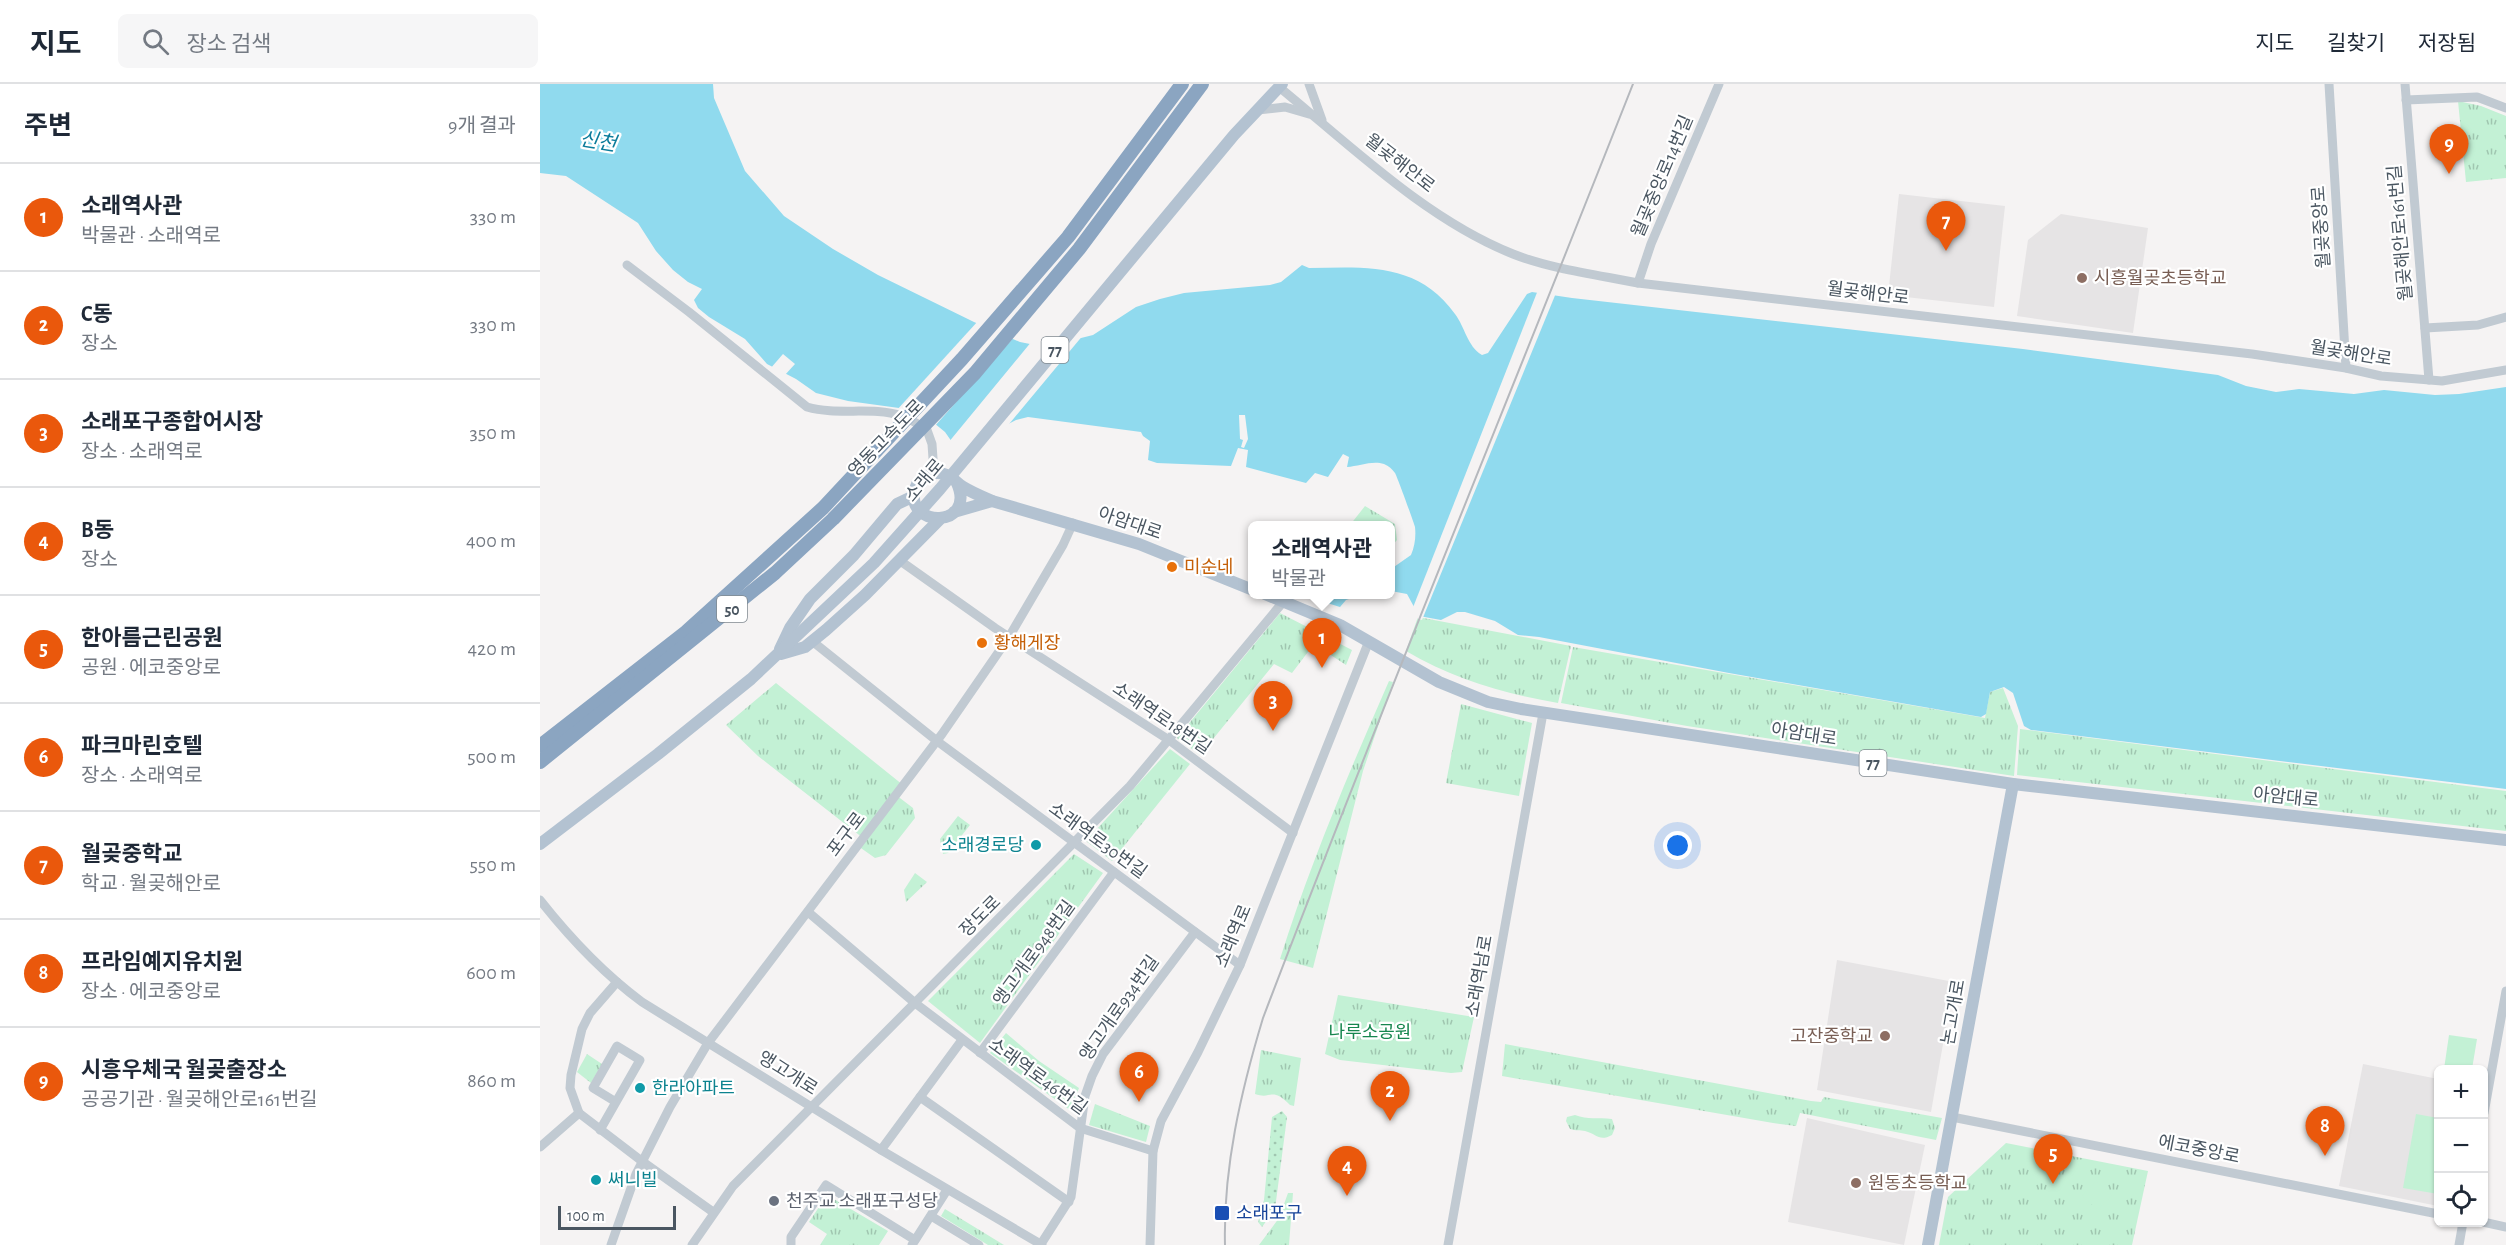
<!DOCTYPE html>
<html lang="ko">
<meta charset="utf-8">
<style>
:root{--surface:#fff;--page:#f6f6f7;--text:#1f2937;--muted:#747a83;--line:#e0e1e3;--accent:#ea580c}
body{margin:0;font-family:"Alegreya Sans","Noto Sans KR",sans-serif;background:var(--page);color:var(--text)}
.controls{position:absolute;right:18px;bottom:18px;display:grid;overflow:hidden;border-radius:9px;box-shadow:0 2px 4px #0004}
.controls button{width:54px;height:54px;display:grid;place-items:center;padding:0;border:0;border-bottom:2px solid var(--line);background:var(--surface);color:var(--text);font:30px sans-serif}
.scale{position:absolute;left:18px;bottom:15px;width:118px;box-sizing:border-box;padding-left:6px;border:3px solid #4a5661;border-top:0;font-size:16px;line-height:21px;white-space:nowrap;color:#4a5661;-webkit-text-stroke:4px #fff;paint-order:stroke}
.you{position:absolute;left:1138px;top:762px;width:21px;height:21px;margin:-15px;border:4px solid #fff;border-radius:50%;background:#1a73e8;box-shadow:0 0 0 9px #1a73e833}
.badge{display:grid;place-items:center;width:39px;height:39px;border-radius:50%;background:var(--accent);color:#fff;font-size:20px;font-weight:700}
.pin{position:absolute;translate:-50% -50px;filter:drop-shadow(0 2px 3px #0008)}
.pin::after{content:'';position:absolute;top:32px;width:21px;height:18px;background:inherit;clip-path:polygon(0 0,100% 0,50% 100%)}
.popup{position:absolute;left:708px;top:437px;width:147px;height:78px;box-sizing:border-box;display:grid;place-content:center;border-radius:9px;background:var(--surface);filter:drop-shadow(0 2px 4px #0005);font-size:20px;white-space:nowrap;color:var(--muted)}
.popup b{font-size:22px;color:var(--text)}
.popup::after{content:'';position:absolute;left:50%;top:100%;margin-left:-12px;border:12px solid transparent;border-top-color:var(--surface)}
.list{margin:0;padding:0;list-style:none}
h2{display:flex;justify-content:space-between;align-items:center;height:78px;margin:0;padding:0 24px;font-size:26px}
h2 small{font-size:20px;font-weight:400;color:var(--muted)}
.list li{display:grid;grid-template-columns:39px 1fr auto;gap:18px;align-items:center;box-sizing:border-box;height:108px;padding:0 24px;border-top:2px solid var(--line)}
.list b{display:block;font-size:22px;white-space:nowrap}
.list p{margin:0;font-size:20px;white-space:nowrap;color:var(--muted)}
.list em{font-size:20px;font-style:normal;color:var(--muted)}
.icon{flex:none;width:33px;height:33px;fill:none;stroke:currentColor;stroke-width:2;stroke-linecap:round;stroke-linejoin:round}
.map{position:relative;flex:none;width:1966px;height:1161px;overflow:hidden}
header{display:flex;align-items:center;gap:36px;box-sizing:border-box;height:84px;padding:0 30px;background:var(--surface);border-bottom:2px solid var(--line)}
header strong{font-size:28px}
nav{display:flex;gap:33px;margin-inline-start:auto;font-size:21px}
.search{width:420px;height:54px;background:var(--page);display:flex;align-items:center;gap:15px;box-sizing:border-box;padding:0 21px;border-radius:9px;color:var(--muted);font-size:22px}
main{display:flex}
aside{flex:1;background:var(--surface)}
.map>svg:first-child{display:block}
.education{fill:#e6e4e5}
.grass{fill:url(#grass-dots)}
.park{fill:url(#park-tufts)}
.pitch{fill:#c3f1d5}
.water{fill:#90daee}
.pier{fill:#f5f3f3}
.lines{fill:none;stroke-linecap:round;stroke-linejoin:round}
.minor{stroke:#c1cad2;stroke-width:9}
.major{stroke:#b3c2d1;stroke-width:12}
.highway{stroke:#8ba5c1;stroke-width:14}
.rail{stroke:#b5b8bd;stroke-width:2}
.education-dot{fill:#8d6e63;stroke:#fff;stroke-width:2}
.food-dot{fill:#e8710a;stroke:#fff;stroke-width:2}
.culture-dot{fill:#0f9aa8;stroke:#fff;stroke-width:2}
.worship-dot{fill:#6b7280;stroke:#fff;stroke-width:2}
.transit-dot{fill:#1a4fb4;stroke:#fff;stroke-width:2}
.labels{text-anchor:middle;stroke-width:4.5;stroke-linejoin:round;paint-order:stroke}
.shield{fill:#fff;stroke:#808990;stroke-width:1.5}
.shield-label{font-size:16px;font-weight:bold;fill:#4a5661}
.street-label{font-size:18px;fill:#4a5661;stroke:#fff}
.education-label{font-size:18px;fill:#785e54;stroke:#fff;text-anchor:start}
.food-label{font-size:18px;fill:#c56008;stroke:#fff;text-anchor:start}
.culture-label{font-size:18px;fill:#0d838f;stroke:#fff;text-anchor:start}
.park-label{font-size:18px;fill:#17864f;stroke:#fff}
.worship-label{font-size:18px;fill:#5b616d;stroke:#fff;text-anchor:start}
.transit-label{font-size:18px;fill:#164399;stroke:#fff;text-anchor:start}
.water-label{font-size:20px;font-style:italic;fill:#0c7c9b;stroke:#fff}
</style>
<header>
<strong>지도</strong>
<div class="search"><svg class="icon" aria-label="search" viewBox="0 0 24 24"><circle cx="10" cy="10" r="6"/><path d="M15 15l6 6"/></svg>장소 검색</div>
<nav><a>지도</a><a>길찾기</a><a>저장됨</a></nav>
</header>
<main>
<aside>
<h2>주변<small>9개 결과</small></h2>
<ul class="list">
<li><span class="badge">1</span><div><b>소래역사관</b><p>박물관 · 소래역로</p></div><em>330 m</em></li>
<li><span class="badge">2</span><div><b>C동</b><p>장소</p></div><em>330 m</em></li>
<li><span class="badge">3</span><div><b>소래포구종합어시장</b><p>장소 · 소래역로</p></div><em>350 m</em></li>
<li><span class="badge">4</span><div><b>B동</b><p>장소</p></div><em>400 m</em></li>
<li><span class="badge">5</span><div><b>한아름근린공원</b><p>공원 · 에코중앙로</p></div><em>420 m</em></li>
<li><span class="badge">6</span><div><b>파크마린호텔</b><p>장소 · 소래역로</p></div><em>500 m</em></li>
<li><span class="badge">7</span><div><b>월곶중학교</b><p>학교 · 월곶해안로</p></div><em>550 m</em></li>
<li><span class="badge">8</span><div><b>프라임예지유치원</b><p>장소 · 에코중앙로</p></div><em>600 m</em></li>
<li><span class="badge">9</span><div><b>시흥우체국 월곶출장소</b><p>공공기관 · 월곶해안로161번길</p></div><em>860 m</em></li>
</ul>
</aside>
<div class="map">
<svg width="1966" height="1161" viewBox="0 0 1966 1161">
<defs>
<pattern id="grass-dots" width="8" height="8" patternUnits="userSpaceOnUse" patternTransform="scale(1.5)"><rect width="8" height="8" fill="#c3f1d5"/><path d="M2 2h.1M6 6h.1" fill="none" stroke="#a0c6b0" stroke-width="1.8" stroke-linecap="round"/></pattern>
<pattern id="park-tufts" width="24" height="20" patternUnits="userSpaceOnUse" patternTransform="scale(1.5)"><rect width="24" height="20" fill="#c3f1d5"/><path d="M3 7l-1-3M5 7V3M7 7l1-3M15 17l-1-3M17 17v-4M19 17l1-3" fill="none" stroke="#a0c6b0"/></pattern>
</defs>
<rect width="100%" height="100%" fill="#f5f3f3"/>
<g class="education">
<path d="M1359,110l106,12 -11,101 -106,-12z"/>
<path d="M1521,130l87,14 -15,105 -116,-17 11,-76z"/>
<path d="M1297,876l117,22 -23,130 -114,-22z"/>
<path d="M1823,980l75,15v127l-99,-20z"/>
<path d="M1267,1034l118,27 -21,100 -116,-23z"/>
</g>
<path class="grass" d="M742,1027l5,6 -12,92 -13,18 -4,-5 6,-22 8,-83z"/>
<g class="park">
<path d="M1918,17l23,5 25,10v62l-40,4z"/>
<path d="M825,422l30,18 2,16 -6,7v-21l-41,-1z"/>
<path d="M740,529l72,37 -6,15 -32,-21 -22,29 -18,-9 -74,91 -23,-17z"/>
<path d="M878,533l153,29 -13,57c-53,-9 -105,-24 -152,-52z"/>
<path d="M1033,563l412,71 5,-26 13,-4 15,38 -4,50 -327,-50 -126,-23z"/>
<path d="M849,597l4,1 -30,89 -50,197 -33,-9c30,-95 69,-187 109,-278z"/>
<path d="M236,599l127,102 -7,10 17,13 2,10 -29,37 -11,3 -17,-12 5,-8 -105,-82 -32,-31z"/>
<path d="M921,620l71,19 -13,73 -73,-13z"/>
<path d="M1480,645l486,62v40l-489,-56z"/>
<path d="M630,665l20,15 -78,97 -26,-20z"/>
<path d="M418,732l12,9 -22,28 -5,1 -3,-15z"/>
<path d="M534,770l29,19 -123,170 -52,-42z"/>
<path d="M375,789l12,9 -21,20 -2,-12z"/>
<path d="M798,911l136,22 -12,55 -11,1 -111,-13 -15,-6z"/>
<path d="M466,949l33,28 40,27 -9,22 -80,-57z"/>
<path d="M965,960l306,57 10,1 3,-5 118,21 -6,22 -136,-27 -4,13 -23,-3 -271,-47z"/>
<path d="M721,966l40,8 -7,48 -4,-1c-19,-19 -18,-5 -35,-11z"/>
<path d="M47,970l15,10 -11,19 -14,-11z"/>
<path d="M555,1020l55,22 -4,16 -57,-17z"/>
<path d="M1035,1031c13,5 23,2 37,4l3,9 -3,7c-13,7 -15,-1 -27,-4 -5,-1 -9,0 -15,-2l-4,-8 1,-4z"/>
<path d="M1466,1059l142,28 -16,74h-193l9,-48z"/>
<path d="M748,1109h5l-4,52h-30l20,-27z"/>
<path d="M287,1111l61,36 -9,14h-59l7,-11 -18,-12z"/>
<path d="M405,1125l59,36h-16l-47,-29z"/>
</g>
<g class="pitch">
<path d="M1909,951l28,4 -5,30h-28z"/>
<path d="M1876,1030l22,4v76l-35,-6z"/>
<path d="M1556,1097l16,14 -14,15 -16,-14z"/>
</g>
<g class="water">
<path d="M0,0h173l1,14 31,73 39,45 49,33 45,26 96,47 46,20 10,2 47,-5 16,-4 43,-28 24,-8 24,-6 86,-8 11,-3 21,-17 7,3c57,-1 109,-6 146,46 10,13 12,32 27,41l6,-2 39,-59 5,-2 40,6 451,51 195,26 28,11 30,6 23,-3 55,5 30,-4 51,5 24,-1 47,-7v402l-475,-59 -7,-4 -11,-33 -9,-6 -14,5 -4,22 -5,3 -252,-44 -190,-36 -21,-2 -23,-14 -30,-9h-8l-16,8 -22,-4 -12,-22 -16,-3v-22l20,-14c4,-9 5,-19 4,-28 -1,-4 -18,-51 -20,-54 -3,-4 -6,-7 -11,-9 -11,-4 -25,2 -37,3l2,-10 -6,-3 -15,23 -13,-4 -9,10 -60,-16 2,-17 -10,-2 -7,18 -74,-3 -9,-3 2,-19 -7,-5 -2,-4 -113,-15 -12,3 -50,26 -14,-4 -7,-10 -11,-9 -35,-15 -51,-7 -32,-8 -20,-14 -29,-15 -22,-25 -36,-22 -11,-9 -4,-8 8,-11 -14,-7 -15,-12 -17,-19 -18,-28 -72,-47 -26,-3z"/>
<path d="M794,510h27v1l-15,5 -6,7 -16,-5z"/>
</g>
<g class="pier">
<path d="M998,206l18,3 -134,327 -4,-1 -6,-9z"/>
<path d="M438,237l37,15 -81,91 -38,-16z"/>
<path d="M544,250l-79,95 -38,20h-11l-8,-6 84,-102 11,1z"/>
<path d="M243,270l12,10 -11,12 -14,-7z"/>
<path d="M699,331h6l3,24 -4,9 -3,-1 2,-7 -3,-1z"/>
</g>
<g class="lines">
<g class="minor">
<path d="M769,0l13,36"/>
<path d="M1789,0l17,284"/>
<path d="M1865,0l24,296"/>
<path d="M739,3c72,59 148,133 234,167 38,15 85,21 125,29l614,71 94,14 35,8 61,5 64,-11"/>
<path d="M1866,16l71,-3 29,11"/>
<path d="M718,26l27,-3 24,7"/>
<path d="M87,181l62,47 118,95c31,9 64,-1 95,9 9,3 17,9 25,14l5,14 2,29"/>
<path d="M1098,199l13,-39 68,-160"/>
<path d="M1885,244l53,-3 28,-8"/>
<path d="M359,476l96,68 174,112 124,93"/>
<path d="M272,557l125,100 303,224"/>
<path d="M0,816c30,38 63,73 102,102l239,148 161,95"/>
<path d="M268,828l107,91 165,125 73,23"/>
<path d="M440,969l134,-181"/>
<path d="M380,1013l149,105"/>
<path d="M39,1029l64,49 70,50"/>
<path d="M39,1029l-9,-25 1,-13 11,-46 8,-16 27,-31"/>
<path d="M1944,1029l22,-122"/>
<path d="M1412,1033l486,97"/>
<path d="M60,1046l40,-70 -23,-14 -24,42 23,14"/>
<path d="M0,1063l39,-34"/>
<path d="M341,1066l81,-110"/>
<path d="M391,1132l48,29"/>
<path d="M1943,1138l23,5"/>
<path d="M501,1160l30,-47 14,-101 7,-20 11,-22 92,-122"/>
<path d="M71,1161l25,-71 34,-67 38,-64 234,-309 67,-97 54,-92 10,-22"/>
<path d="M152,1161l41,-59 397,-400 153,-184"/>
<path d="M251,1161v-8l35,-52 89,55"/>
<path d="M372,1161l35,-55"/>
<path d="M610,1161l3,-94 8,-30 37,-69 42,-87 129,-324"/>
<path d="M908,1161l95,-532"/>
<path d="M1919,1161l4,-23"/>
</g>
<g class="major">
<path d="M452,417l147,43 114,46"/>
<path d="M414,428l38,-11c-9,-4 -19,-8 -29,-14 -5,-3 -9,-8 -14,-11 -13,-7 -30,-1 -34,13 -11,39 62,40 42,-6"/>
<path d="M725,510l75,31 99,57 49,20 33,7 492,75 493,56"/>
<path d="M240,565l10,-21 20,-29 44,-44 43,-51 17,-8"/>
<path d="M241,570l24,-7 21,-17 39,-35 75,-76"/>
<path d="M0,760l118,-90 93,-75 123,-116 66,-74 294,-354 48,-51"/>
<path d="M1388,1161l85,-461"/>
</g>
<g class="highway">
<path d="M0,662l146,-114 137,-124 139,-149 106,-122 114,-153"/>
<path d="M0,678l235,-189 58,-54 142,-146 104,-124 123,-165"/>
</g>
<path class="rail" d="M685,1161c-2,-77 16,-154 38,-227 119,-313 247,-622 370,-934"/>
</g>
<g class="education-dot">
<circle cx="1542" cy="194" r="6"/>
<circle cx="1345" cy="952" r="6"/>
<circle cx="1316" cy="1099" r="6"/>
</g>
<g class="food-dot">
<circle cx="632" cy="483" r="6"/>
<circle cx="442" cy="559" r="6"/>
</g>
<g class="culture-dot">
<circle cx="496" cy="761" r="6"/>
<circle cx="100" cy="1004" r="6"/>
<circle cx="56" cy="1096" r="6"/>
</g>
<circle class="worship-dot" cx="234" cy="1117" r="6"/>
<rect class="transit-dot" x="674" y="1121" width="16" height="16" rx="3"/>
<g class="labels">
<g class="shield">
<rect x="501.5" y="253" width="27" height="26" rx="4.5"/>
<rect x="177" y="512" width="30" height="26" rx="4.5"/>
<rect x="1319.5" y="666" width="27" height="26" rx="4.5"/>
</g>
<g class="shield-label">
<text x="515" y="272">77</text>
<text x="192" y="531">50</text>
<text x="1333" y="685">77</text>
</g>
<g class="street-label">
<text transform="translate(860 79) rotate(38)" y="6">월곶해안로</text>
<text transform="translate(1122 92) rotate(-67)" y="6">월곶중앙로14번길</text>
<text transform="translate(1781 143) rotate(-94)" y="6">월곶중앙로</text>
<text transform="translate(1860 149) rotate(-95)" y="6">월곶해안로161번길</text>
<text transform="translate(1328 209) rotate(7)" y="6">월곶해안로</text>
<text transform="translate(1811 269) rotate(9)" y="6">월곶해안로</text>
<text transform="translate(346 354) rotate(-46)" y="6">영동고속도로</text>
<text transform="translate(384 396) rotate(-50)" y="6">소래로</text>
<text transform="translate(590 439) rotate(19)" y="6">아암대로</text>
<text transform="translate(622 634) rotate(34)" y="6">소래역로18번길</text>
<text transform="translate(1264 650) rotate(9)" y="6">아암대로</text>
<text transform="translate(1746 713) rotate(6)" y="6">아암대로</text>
<text transform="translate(306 750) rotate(-53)" y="6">포구로</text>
<text transform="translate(558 756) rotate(36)" y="6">소래역로30번길</text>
<text transform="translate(440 832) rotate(-45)" y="6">장도로</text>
<text transform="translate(693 852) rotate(-67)" y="6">소래역로</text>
<text transform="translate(494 869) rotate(-54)" y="6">앵고개로948번길</text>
<text transform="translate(939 892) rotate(-80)" y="6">소래역남로</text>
<text transform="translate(579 924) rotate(-55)" y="6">앵고개로934번길</text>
<text transform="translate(1413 928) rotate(-80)" y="6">논고개로</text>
<text transform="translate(248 989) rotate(32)" y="6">앵고개로</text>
<text transform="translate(498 992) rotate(36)" y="6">소래역로46번길</text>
<text transform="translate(1659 1065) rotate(11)" y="6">에코중앙로</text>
</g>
<g class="education-label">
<text x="1554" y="200">시흥월곶초등학교</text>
<text x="1333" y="958" text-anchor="end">고잔중학교</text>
<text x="1328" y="1105">원동초등학교</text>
</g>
<g class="food-label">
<text x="644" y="489">미순네</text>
<text x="454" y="565">황해게장</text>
</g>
<g class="culture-label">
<text x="484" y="767" text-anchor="end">소래경로당</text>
<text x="112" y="1010">한라아파트</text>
<text x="68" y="1102">써니빌</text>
</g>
<g class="park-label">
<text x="830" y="954">나루소공원</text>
</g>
<g class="worship-label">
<text x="246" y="1123">천주교 소래포구성당</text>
</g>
<g class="transit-label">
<text x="696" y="1135">소래포구</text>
</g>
<g class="water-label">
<text transform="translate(58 57) rotate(9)" y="7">신천</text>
</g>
</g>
</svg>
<div class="controls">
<button>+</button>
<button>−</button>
<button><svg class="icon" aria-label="locate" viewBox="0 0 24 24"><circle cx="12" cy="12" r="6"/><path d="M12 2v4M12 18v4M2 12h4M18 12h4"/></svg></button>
</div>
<div class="scale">100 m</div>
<div class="you"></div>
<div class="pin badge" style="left:782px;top:584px">1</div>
<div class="popup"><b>소래역사관</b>박물관</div>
<div class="pin badge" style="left:850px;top:1037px">2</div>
<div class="pin badge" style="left:733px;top:647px">3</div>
<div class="pin badge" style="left:807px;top:1112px">4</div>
<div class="pin badge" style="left:1513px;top:1100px">5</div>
<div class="pin badge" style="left:599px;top:1018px">6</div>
<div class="pin badge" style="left:1406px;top:167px">7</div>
<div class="pin badge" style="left:1785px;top:1072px">8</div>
<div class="pin badge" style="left:1909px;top:90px">9</div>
</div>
</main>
